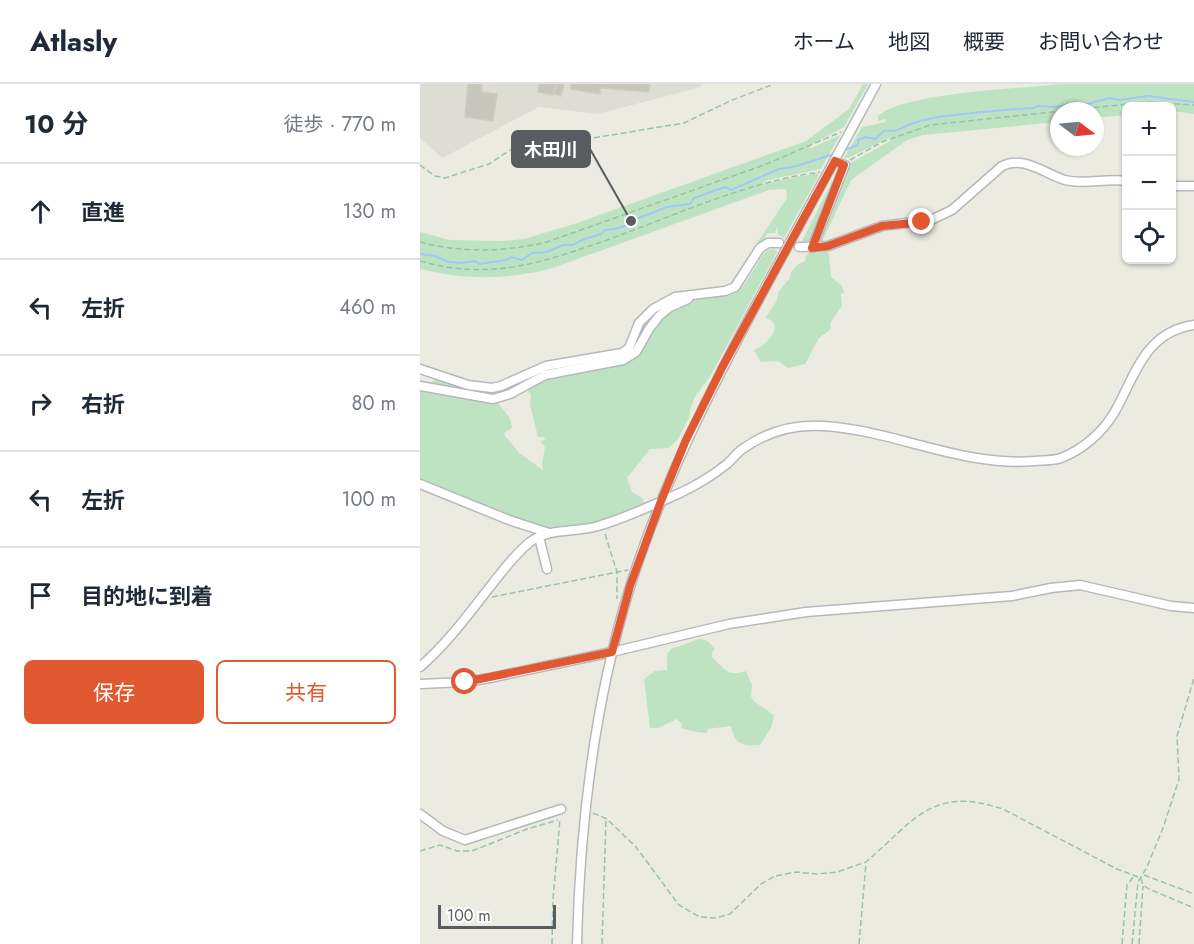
<!DOCTYPE html>
<html lang="ja">
<meta charset="utf-8">
<style>
:root{--surface:#fff;--page:#f2f2f3;--text:#1f2937;--muted:#747a83;--line:#e0e1e3;--accent:#e15931}
body{margin:0;font-family:Jost,"Noto Sans JP",sans-serif;background:var(--page);color:var(--text)}
.controls{position:absolute;right:18px;top:18px;display:grid;overflow:hidden;border-radius:9px;box-shadow:0 2px 4px #0004}
.controls button{width:54px;height:54px;display:grid;place-items:center;padding:0;border:0;border-bottom:2px solid var(--line);background:var(--surface);color:var(--text);font:30px sans-serif}
.compass{position:absolute;left:630px;top:18px;width:54px;height:54px;border-radius:50%;background:var(--surface);box-shadow:0 2px 4px #0004;rotate:106deg}
.scale{position:absolute;left:18px;bottom:15px;width:118px;box-sizing:border-box;padding-left:6px;border:3px solid #595c61;border-top:0;font-size:16px;line-height:21px;white-space:nowrap;color:#595c61;-webkit-text-stroke:4px #fff;paint-order:stroke}
.stop{position:absolute;width:18px;height:18px;margin:-14px;border:4px solid #e15931;border-radius:50%;background:#fff}
.stop.end{background:#e15931;border-color:#fff;box-shadow:0 2px 6px #0008}
.list{margin:0;padding:0;list-style:none}
h2{display:flex;justify-content:space-between;align-items:center;height:78px;margin:0;padding:0 24px;font-size:26px}
h2 small{font-size:20px;font-weight:400;color:var(--muted)}
.list li{display:grid;grid-template-columns:39px 1fr auto;gap:18px;align-items:center;box-sizing:border-box;height:96px;padding:0 24px;border-top:2px solid var(--line)}
.list b{display:block;font-size:22px;white-space:nowrap}
.list em{font-size:20px;font-style:normal;color:var(--muted)}
.actions{display:flex;gap:12px;padding:18px 24px}
.actions a{flex:1;padding:14px 0;border:2px solid var(--accent);border-radius:9px;text-align:center;font-size:21px;color:var(--accent)}
.actions .main{background:var(--accent);color:#fff}
.icon{flex:none;width:33px;height:33px;fill:none;stroke:currentColor;stroke-width:2;stroke-linecap:round;stroke-linejoin:round}
.map{position:relative;flex:none;width:774px;height:860px;overflow:hidden}
header{display:flex;align-items:center;gap:36px;box-sizing:border-box;height:84px;padding:0 30px;background:var(--surface);border-bottom:2px solid var(--line)}
header strong{font-size:28px}
nav{display:flex;gap:33px;margin-inline-start:auto;font-size:21px}
main{display:flex}
aside{flex:1;background:var(--surface)}
.map>svg:first-child{display:block}
.industrial{fill:#dddcd5}
.green{fill:#bee3c3}
.lines{fill:none;stroke-linecap:round;stroke-linejoin:round}
.stream{stroke:#a1c7fb;stroke-width:2}
.building{fill:#c6c5be;stroke:#d0cdbf;stroke-width:1.5}
.minor-casing{stroke:#b6b8bd;stroke-width:11}
.path{stroke:#97c3aa;stroke-width:1.5;stroke-dasharray:6 3;stroke-linecap:butt}
.minor{stroke:#fff;stroke-width:8}
.route{stroke:#e15931;stroke-width:8}
.leader{fill:none;stroke:#595c61;stroke-width:2}
.callout-dot{fill:#595c61;stroke:#fff;stroke-width:2}
.callout{fill:#595c61;stroke:#595c61;stroke-width:2}
.callout-label{font-size:18px;text-anchor:middle;font-weight:bold;fill:#fff}
</style>
<header>
<strong>Atlasly</strong>
<nav><a>ホーム</a><a>地図</a><a>概要</a><a>お問い合わせ</a></nav>
</header>
<main>
<aside>
<h2>10 分<small>徒歩 · 770 m</small></h2>
<ul class="list">
<li><svg class="icon" aria-label="ahead" viewBox="0 0 24 24"><path d="M12 20V5M6 11l6-6 6 6"/></svg><div><b>直進</b></div><em>130 m</em></li>
<li><svg class="icon" aria-label="left" viewBox="0 0 24 24"><path d="M17 20v-9H6M10 6l-5 5 5 5"/></svg><div><b>左折</b></div><em>460 m</em></li>
<li><svg class="icon" aria-label="right" viewBox="0 0 24 24"><path d="M7 20v-9h11M14 6l5 5-5 5"/></svg><div><b>右折</b></div><em>80 m</em></li>
<li><svg class="icon" aria-label="left" viewBox="0 0 24 24"><path d="M17 20v-9H6M10 6l-5 5 5 5"/></svg><div><b>左折</b></div><em>100 m</em></li>
<li><svg class="icon" aria-label="arrive" viewBox="0 0 24 24"><path d="M6 21V4h12l-3 4 3 4H6"/></svg><div><b>目的地に到着</b></div></li>
</ul>
<div class="actions"><a class="main">保存</a><a>共有</a></div>
</aside>
<div class="map">
<svg width="774" height="860" viewBox="0 0 774 860">
<rect width="100%" height="100%" fill="#ecebe1"/>
<path class="industrial" d="M0,0h281v3l-103,27 -59,-7 -97,51 -22,-20z"/>
<g class="green">
<path d="M443,0h5l-24,43 -35,19 2,2 29,-13 -19,34 -56,12 -2,3 55,-11 1,2 -35,63 -6,-3 -1,-8 -2,6h-7l-33,50 -12,5 6,-3 58,-87 -1,-9 -17,1 -219,79c-47,11 -84,11 -130,0v-37l30,8 51,1 23,-2 53,-16 229,-82 43,-32z"/>
<path d="M640,0h134v30l-22,-3v-5h-46v9l-31,3v-7h-36v11l-136,13 -16,5 -56,40 -30,64h-5l31,-79 45,-25 -1,-3 -43,21h-4l18,-31 24,-5 -1,-3 -7,2v-5c27,-24 142,-27 182,-32z"/>
<path d="M419,84h1l-29,74 -10,1z"/>
<path d="M351,165l5,1 1,2 -66,123 -16,22 -4,10 -2,11 -11,21 -9,9 -19,1 -23,29 5,14 10,6 3,6 -41,19 -54,7 -10,-1 -120,-47v-95l18,-8 44,11 13,6 3,7 12,15 2,10 -8,5 1,3 14,17 24,17 -1,-6 3,-17 -5,-6 5,-1 -1,-3h-6l-8,-32 1,-10 -3,-4 2,-13 6,-10 86,-7 12,-23 25,-36 76,-9 8,-7 22,-34z"/>
<path d="M400,166h5l4,4 2,23 11,9 2,7 -3,1 1,12 -12,17 1,6 -12,9 -14,26 -17,4 -10,-7 -17,1 -7,-12c10,-4 21,-14 21,-25l-4,-5 -6,-2 11,-16 3,-11 11,-13 1,-6 6,-7 8,-4 2,-7z"/>
<path d="M279,555c8,0 11,4 16,10l-3,4v4c13,12 15,20 34,14l6,14 -1,12 4,5 19,13 -3,13 -11,17c-18,2 -26,-2 -29,-19l-23,3 -1,4c-7,0 -19,-3 -26,-5l1,-4 -5,-5 -19,9h-8l-6,-49 11,-8 12,-1v-16l4,-5z"/>
</g>
<g class="lines">
<g class="stream">
<path d="M422,67l16,-6v-5l7,-3 10,2 9,-8c3,-1 6,0 9,0 5,0 12,-5 18,-7 8,-3 17,-5 27,-7 33,-4 63,-7 96,-9l3,-2 17,1 16,-3h18l21,-6 10,2 29,-4 46,6"/>
<path d="M0,170l15,2 13,6 14,1 13,-2 4,3 27,-4 5,-3 11,3 10,-7 15,-1 16,-7h10l9,-5 19,-6 4,-4 10,-1 16,-5v-3l36,-14 23,-3 4,-6 31,-11 6,3 48,-21 18,-3 37,-12"/>
</g>
</g>
<g class="building">
<path d="M48,0h14v8l15,2 -4,27 -28,-4z"/>
<path d="M119,0h16l-2,11 -15,-3z"/>
<path d="M136,0h8l-3,12 -7,-2z"/>
<path d="M151,0h79l-1,8 -49,-4v6l-29,-5z"/>
</g>
<g class="lines">
<g class="minor-casing">
<g id="minor">
<path d="M752,102h22"/>
<path d="M379,163l29,-1 54,-20 49,-6 21,-10 50,-44c21,-11 43,8 63,14 20,5 41,-2 61,1"/>
<path d="M392,164l33,-83 -10,-4"/>
<path d="M0,285l48,16 24,3 9,-2 45,-20 76,-13 7,-5 10,-25 14,-14 22,-12 50,-6 10,-4 25,-39 8,-5h11"/>
<path d="M0,302l73,13 17,-5 35,-19 78,-15 13,-8 13,-23 10,-13 11,-9 18,-8"/>
<path d="M0,400l89,36 40,13"/>
<path d="M119,453l8,32"/>
<path d="M0,583c28,-24 50,-55 73,-84 11,-14 23,-30 37,-41 20,-15 46,-9 68,-16 28,-8 55,-21 82,-33 17,-8 32,-17 47,-29 6,-5 10,-12 17,-16 23,-16 51,-24 79,-22 71,4 138,41 211,35 8,-1 19,0 27,-3 21,-8 41,-25 53,-45 21,-36 30,-81 80,-88"/>
<path d="M0,600l45,-2 25,-4 122,-26 117,-28 77,-12 206,-16 39,-8 29,-3 91,21 23,2"/>
<path d="M0,730l23,17 22,9 96,-31"/>
<path d="M157,860c3,-121 17,-241 53,-357 33,-105 83,-202 135,-299 37,-68 74,-136 111,-204"/>
</g>
</g>
<g class="path">
<path d="M430,76l32,-18 48,-17 217,-23 47,3"/>
<path d="M0,81l15,11 10,2 44,-14 44,-29 37,4 23,-1 91,-15 46,-22 44,-17"/>
<path d="M0,158c41,11 85,10 127,0l217,-77 77,-33"/>
<path d="M0,177c70,20 121,2 187,-21 69,-25 139,-58 213,-68"/>
<path d="M185,450l12,38v27"/>
<path d="M72,513l136,-27"/>
<path d="M173,729l14,6 29,28 43,58 21,12 15,1 15,-4 31,-30 14,-8 21,-4 21,2 20,-2 29,-10c48,-41 66,-77 137,-53l114,60 24,9 2,7 6,4 45,19"/>
<path d="M0,767l20,-6 17,6h15l55,-22 31,-9"/>
<path d="M724,791l50,19"/>
<path d="M132,860l1,-45 7,-80"/>
<path d="M182,860l4,-125"/>
<path d="M439,860l7,-81"/>
<path d="M702,860l5,-59 7,-9"/>
<path d="M712,860l6,-62 9,-15 16,-39 16,-49 -2,-43 17,-58"/>
<path d="M719,860l4,-58"/>
</g>
<use href="#minor" class="minor"/>
</g>
<g class="lines">
<path class="route" d="M45,598l147,-30 18,-66 31,-85 25,-61 38,-76 111,-203 9,4 -32,83 16,-2 54,-20 40,-4"/>
</g>
<path class="leader" d="M211 137L170 65"/>
<circle class="callout-dot" cx="211" cy="137" r="6"/>
<rect class="callout" x="92" y="47" width="78" height="36" rx="6"/>
<g class="callout-label">
<text x="131" y="72">木田川</text>
</g>
</svg>
<div class="controls">
<button>+</button>
<button>−</button>
<button><svg class="icon" aria-label="locate" viewBox="0 0 24 24"><circle cx="12" cy="12" r="6"/><path d="M12 2v4M12 18v4M2 12h4M18 12h4"/></svg></button>
</div>
<svg class="compass" viewBox="-18 -18 36 36"><path d="M0-13l5 13h-10z" fill="#e53935"/><path d="M0 13l5-13h-10z" fill="#747a83"/></svg>
<div class="scale">100 m</div>
<div class="stop" style="left:45px;top:598px"></div>
<div class="stop end" style="left:502px;top:138px"></div>
</div>
</main>
